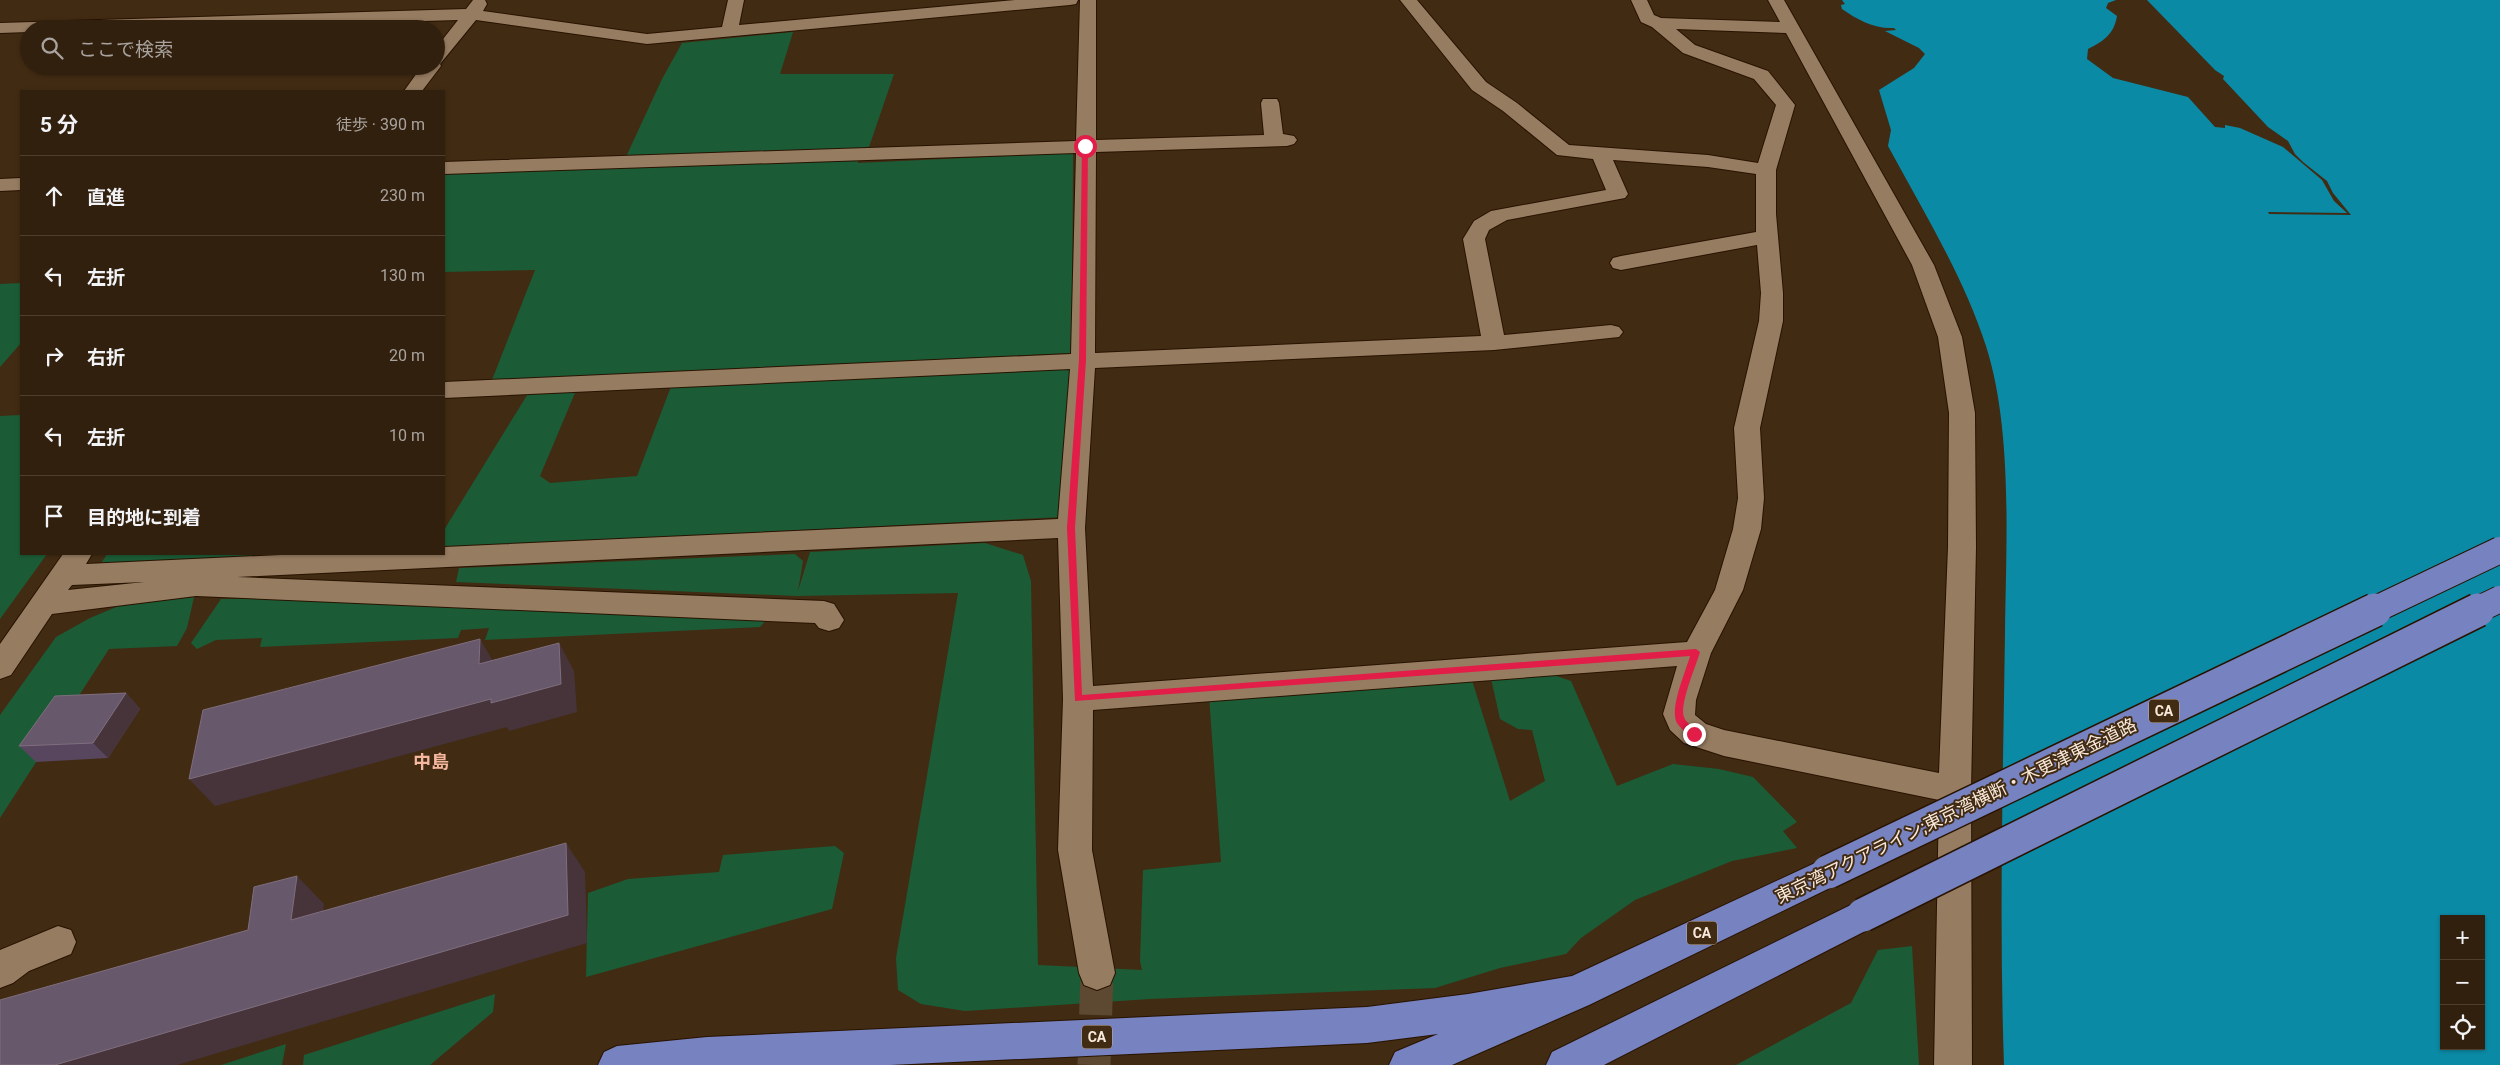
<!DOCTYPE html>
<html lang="ja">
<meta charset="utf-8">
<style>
:root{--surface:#32200e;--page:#3d2d1c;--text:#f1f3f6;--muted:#a8a39e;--line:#4d3e2e}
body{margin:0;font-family:Roboto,"Noto Sans JP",sans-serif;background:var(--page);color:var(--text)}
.controls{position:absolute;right:15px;bottom:15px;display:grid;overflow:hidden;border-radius:0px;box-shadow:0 1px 4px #0004}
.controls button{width:45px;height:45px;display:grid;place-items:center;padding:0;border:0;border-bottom:1px solid var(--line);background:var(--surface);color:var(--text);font:25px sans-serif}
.stop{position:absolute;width:15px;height:15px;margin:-11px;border:4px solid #e11d48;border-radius:50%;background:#fff}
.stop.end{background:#e11d48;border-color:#fff;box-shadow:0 1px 5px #0008}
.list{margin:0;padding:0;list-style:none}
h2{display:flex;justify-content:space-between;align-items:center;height:65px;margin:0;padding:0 20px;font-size:21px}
h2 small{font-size:16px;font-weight:400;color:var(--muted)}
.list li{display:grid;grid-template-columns:32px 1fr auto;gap:15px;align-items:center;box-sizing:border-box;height:80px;padding:0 20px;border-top:1px solid var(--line)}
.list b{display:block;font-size:19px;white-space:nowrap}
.list em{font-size:16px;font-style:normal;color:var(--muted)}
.icon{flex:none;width:28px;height:28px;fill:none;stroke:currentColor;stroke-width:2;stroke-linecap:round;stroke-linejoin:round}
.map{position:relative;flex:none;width:2500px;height:1065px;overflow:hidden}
.search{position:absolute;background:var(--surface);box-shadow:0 1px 4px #0004;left:20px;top:20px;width:425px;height:55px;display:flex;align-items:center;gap:12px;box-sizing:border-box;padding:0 18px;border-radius:28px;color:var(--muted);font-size:19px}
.panel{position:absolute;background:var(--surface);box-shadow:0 1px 4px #0004;left:20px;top:90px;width:425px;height:465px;border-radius:0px}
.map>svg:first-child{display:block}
.green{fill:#1b5c36}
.water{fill:#0b8aa6;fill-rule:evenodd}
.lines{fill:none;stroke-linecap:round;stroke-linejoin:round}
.minor-tunnel{stroke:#5d4831;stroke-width:33;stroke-dasharray:33 17;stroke-linecap:butt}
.minor-casing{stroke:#281300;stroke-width:2}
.highway-casing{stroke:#281300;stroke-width:2}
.minor{fill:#967c61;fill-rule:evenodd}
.highway{fill:#7782c1;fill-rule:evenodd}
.highway-bridge-far1-casing{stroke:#281300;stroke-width:28;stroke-linecap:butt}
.highway-bridge-casing{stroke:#281300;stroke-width:36;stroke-linecap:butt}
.highway-bridge-far1{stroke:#7782c1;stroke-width:26}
.highway-bridge{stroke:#7782c1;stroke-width:33}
.wall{fill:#57465e}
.shaded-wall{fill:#47343b}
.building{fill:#68586c;stroke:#7f6e7d}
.route{fill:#e11d48}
.labels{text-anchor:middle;stroke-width:4;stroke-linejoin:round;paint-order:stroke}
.shield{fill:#422b13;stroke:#c1b09e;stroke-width:1}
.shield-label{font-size:14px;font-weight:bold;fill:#f8e9da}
.quarter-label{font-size:18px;font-weight:bold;fill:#f5b79e;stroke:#422b13}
.near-street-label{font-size:18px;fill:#f8e9da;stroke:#422b13}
</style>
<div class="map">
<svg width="2500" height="1065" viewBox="0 0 2500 1065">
<rect width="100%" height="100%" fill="#422b13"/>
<g class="green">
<path d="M793,32l-13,42h114l-26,76 -243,9 37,-80 20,-36z"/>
<path d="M1073,153l-1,200 -580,27 43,-110 -91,2v-98l414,-17v6z"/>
<path d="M21,283v60l-21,24v-83z"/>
<path d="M1073,365l-10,152 -619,31v-18l85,-138 46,1 -35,83 10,7 87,-7 35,-92z"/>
<path d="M21,415v139h26l-47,65v-203z"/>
<path d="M985,543l38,12 8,26 7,384 104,5 -2,-9 3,-91 78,-8 -12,-166 261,-22 40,127 35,-20 -13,-51 -14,-1 -18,-10 -10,-45 52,-3 29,10 46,105 56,-22 46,5 34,8 44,45 -14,9 14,17 -65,13 -97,39 -54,38 -15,16 -66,14 -65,20 -285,11 -185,12 -44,-7 -23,-14 -2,-32 62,-365 -161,3 -341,-14 3,-14 336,-14 8,7 -5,30 12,-39z"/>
<path d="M107,554h216l-223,11z"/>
<path d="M194,597l-7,31 -10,18 -68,3 -109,169v-103l56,-78 34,-19 31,-13z"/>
<path d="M323,598l444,21 -7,8 -275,13 4,-12 -28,2 -3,8 -198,9 2,-9 -46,2 -19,9 -6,-6 30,-44z"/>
<path d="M835,846l9,7 -12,56 -246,68 2,-84 40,-14 91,-7 4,-17z"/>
<path d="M1912,946l7,119h-183l115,-62 27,-53z"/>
<path d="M495,994l-2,18 -63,53h-127l1,-10z"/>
<path d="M286,1044l-4,21h-61z"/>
</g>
<path class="water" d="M1842,0h274l-8,3 -2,5 11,8c-3,18 -13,25 -29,33l-1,10 26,19 75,19 27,30 10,1v-3l15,3 43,19 39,33 12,21 13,12 -79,-1 1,2 82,1 -18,-22 -6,-12 -24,-19 -8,-8 -7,-13 -20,-14 -45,-48 1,-3 -9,-6 -68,-70h353v1065h-496c-5,-144 -1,-288 1,-432 1,-89 8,-202 -19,-287 -23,-71 -63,-135 -98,-200l3,-16 -12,-40 35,-22 11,-14 -6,-6 -34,-17 11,-1 -2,-2c-20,1 -36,-8 -52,-19l-1,-4 4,-1zM2444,919h37v127h-37z"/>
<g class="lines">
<path class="minor-tunnel" d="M1094,1065l3,-92"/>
<g class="minor-casing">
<g id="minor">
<path d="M473,0h12l2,4 -4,7 164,23 75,-7 6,-27h16l-5,25 276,-25h63l-2,4 -6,1 -423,39 -171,-24 -36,44 1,2 -19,25h-18l18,-25h14v-18l22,-28 -308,9h-121v3l-29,1v-10l466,-14z"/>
<path d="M1080,0h16v140l168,-5 -3,-32 2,-4h14l2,4 4,31 11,2 3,4 -3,4 -7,2 -191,6 -1,201 386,-17 -18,-97 11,-18 17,-10 115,-21 -13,-31 -36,-4 -54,-44 -31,-21 -72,-90h17l69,82 31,21 52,42 139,10 50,8 18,-58 -22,-26 -71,-26 -31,-26 -11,-5 -10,-22h16l7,15 7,3 119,4 -12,-22h16l150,265 28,72 13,76 1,134 -5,243 1,275h-38l5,-265 -215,-44 -40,-13 -14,-13 -7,-16 14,-48 -584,44 -1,140 23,123 -5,12 -13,5 -13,-5 -5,-12 -21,-123 5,-151 -5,-161 -821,39 587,24 10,3 10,16 -5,8 -10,3 -10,-3 -4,-5 -619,-27 -144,18 -41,61 -11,4v-35l63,-90h29l-6,10 215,-10h143v-7l614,-28 12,-150 -626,29v-16l627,-28 5,-201 -632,21v-12l632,-21zM1676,29l110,4 126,232 26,72 11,76 -1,134 -9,226 -215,-43 -18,-6 -11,-9 1,-15 15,-47 32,-63 18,-61 3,-31 -4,-70 23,-107v-28l-7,-79v-44l19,-65 -27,-34 -73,-26zM1613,160l95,7 48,7v58l-135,24 -8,2 -3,5 3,5 8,2 136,-25 4,48 -2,28 -25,107 4,70 -5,31 -18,61 -28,52 -594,44 -8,-158 10,-160 399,-18 125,-13 4,-5 -4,-5 -8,-2 -107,10 -19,-96 4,-9 18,-10 118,-22 3,-4zM144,582l-76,8 4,-5z"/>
<path d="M21,178v12l-21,1v-12z"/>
<path d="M58,926l13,4 5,12 -5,12 -42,17 -16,12 -13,5v-38z"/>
</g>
</g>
<g class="highway-casing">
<g id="highway">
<path d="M1828,857l12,4 5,11 -5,11 -251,122 -137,60h-63l6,-13 43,-18 -71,9 -477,22h-292l6,-13 13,-6 90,-9 660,-30 101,-13 104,-18z"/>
<path d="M1863,899l12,5 6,11 -6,11 -271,139h-58l6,-13z"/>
</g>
</g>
<use href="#minor" class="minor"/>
<use href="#highway" class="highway"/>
<g class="highway-bridge-far1-casing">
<g id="highway-bridge-far1">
<path d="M2372,611l128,-61"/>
<path d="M2475,611l25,-12"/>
</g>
</g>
<g class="highway-bridge-casing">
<g id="highway-bridge">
<path d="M1828,872l547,-262"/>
<path d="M1863,915l615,-305"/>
</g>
</g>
<use href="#highway-bridge-far1" class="highway-bridge-far1"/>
<use href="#highway-bridge" class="highway-bridge"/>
</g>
<path class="wall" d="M126,693l14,16 -32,49 -72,4 -17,-16z"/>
<g class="shaded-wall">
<path d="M480,639l17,29 -18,-4z"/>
<path d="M559,643l15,28 3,41 -68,19 -2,-4 -292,79 -26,-27z"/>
<path d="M126,693l14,16 -32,49 -15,-15z"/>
<path d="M566,843l19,29 2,71 -410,122h-122z"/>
<path d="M297,876l27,28 -6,44 -27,-28z"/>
</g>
<g class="building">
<path d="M480,639l-1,25 80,-21 2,41 -70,19v-4l-302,80 14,-69z"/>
<path d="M126,693l-33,50 -74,3 36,-50z"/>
<path d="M566,843l2,72 -513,150h-55v-65l248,-70 6,-43 43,-11 -6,44z"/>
</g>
<path class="route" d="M1085,144l3,2 -2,214 -11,168 7,167 614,-46 4,3c-4,14 -21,53 -16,65 2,6 10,11 14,15v5h-7c-4,-4 -11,-9 -14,-14 -8,-14 9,-52 13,-67l-615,45 -8,-173 12,-168 3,-214z"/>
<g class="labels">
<g class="shield">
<rect x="2149" y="699.5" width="30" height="23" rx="4"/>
<rect x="1687" y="921.5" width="30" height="23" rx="4"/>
<rect x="1082" y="1025.5" width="30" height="23" rx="4"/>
</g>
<g class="shield-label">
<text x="2164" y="716">CA</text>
<text x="1702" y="938">CA</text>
<text x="1097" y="1042">CA</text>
</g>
<g class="quarter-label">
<text x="431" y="768">中島</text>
</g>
<g class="near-street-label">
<text transform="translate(1956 811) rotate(-26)" y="6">東京湾アクアライン;東京湾横断・木更津東金道路</text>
</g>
</g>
</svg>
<div class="controls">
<button>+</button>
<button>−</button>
<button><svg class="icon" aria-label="locate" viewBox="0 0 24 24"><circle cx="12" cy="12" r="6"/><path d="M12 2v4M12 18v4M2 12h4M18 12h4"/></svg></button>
</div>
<div class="stop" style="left:1085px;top:146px"></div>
<div class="stop end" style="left:1694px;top:734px"></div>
<div class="search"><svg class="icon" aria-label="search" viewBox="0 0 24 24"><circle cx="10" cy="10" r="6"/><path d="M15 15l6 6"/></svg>ここで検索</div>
<section class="panel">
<h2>5 分<small>徒歩 · 390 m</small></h2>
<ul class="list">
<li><svg class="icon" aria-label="ahead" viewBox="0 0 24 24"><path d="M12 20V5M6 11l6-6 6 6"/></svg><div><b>直進</b></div><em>230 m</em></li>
<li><svg class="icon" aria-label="left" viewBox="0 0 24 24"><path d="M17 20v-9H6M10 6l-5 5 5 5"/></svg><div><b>左折</b></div><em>130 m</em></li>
<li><svg class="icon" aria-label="right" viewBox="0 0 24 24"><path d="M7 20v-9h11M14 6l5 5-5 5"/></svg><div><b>右折</b></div><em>20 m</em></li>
<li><svg class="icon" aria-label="left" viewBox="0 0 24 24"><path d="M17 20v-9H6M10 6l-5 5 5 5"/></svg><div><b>左折</b></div><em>10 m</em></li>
<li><svg class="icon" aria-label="arrive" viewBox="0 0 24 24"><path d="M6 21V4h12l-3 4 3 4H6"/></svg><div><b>目的地に到着</b></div></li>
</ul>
</section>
</div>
